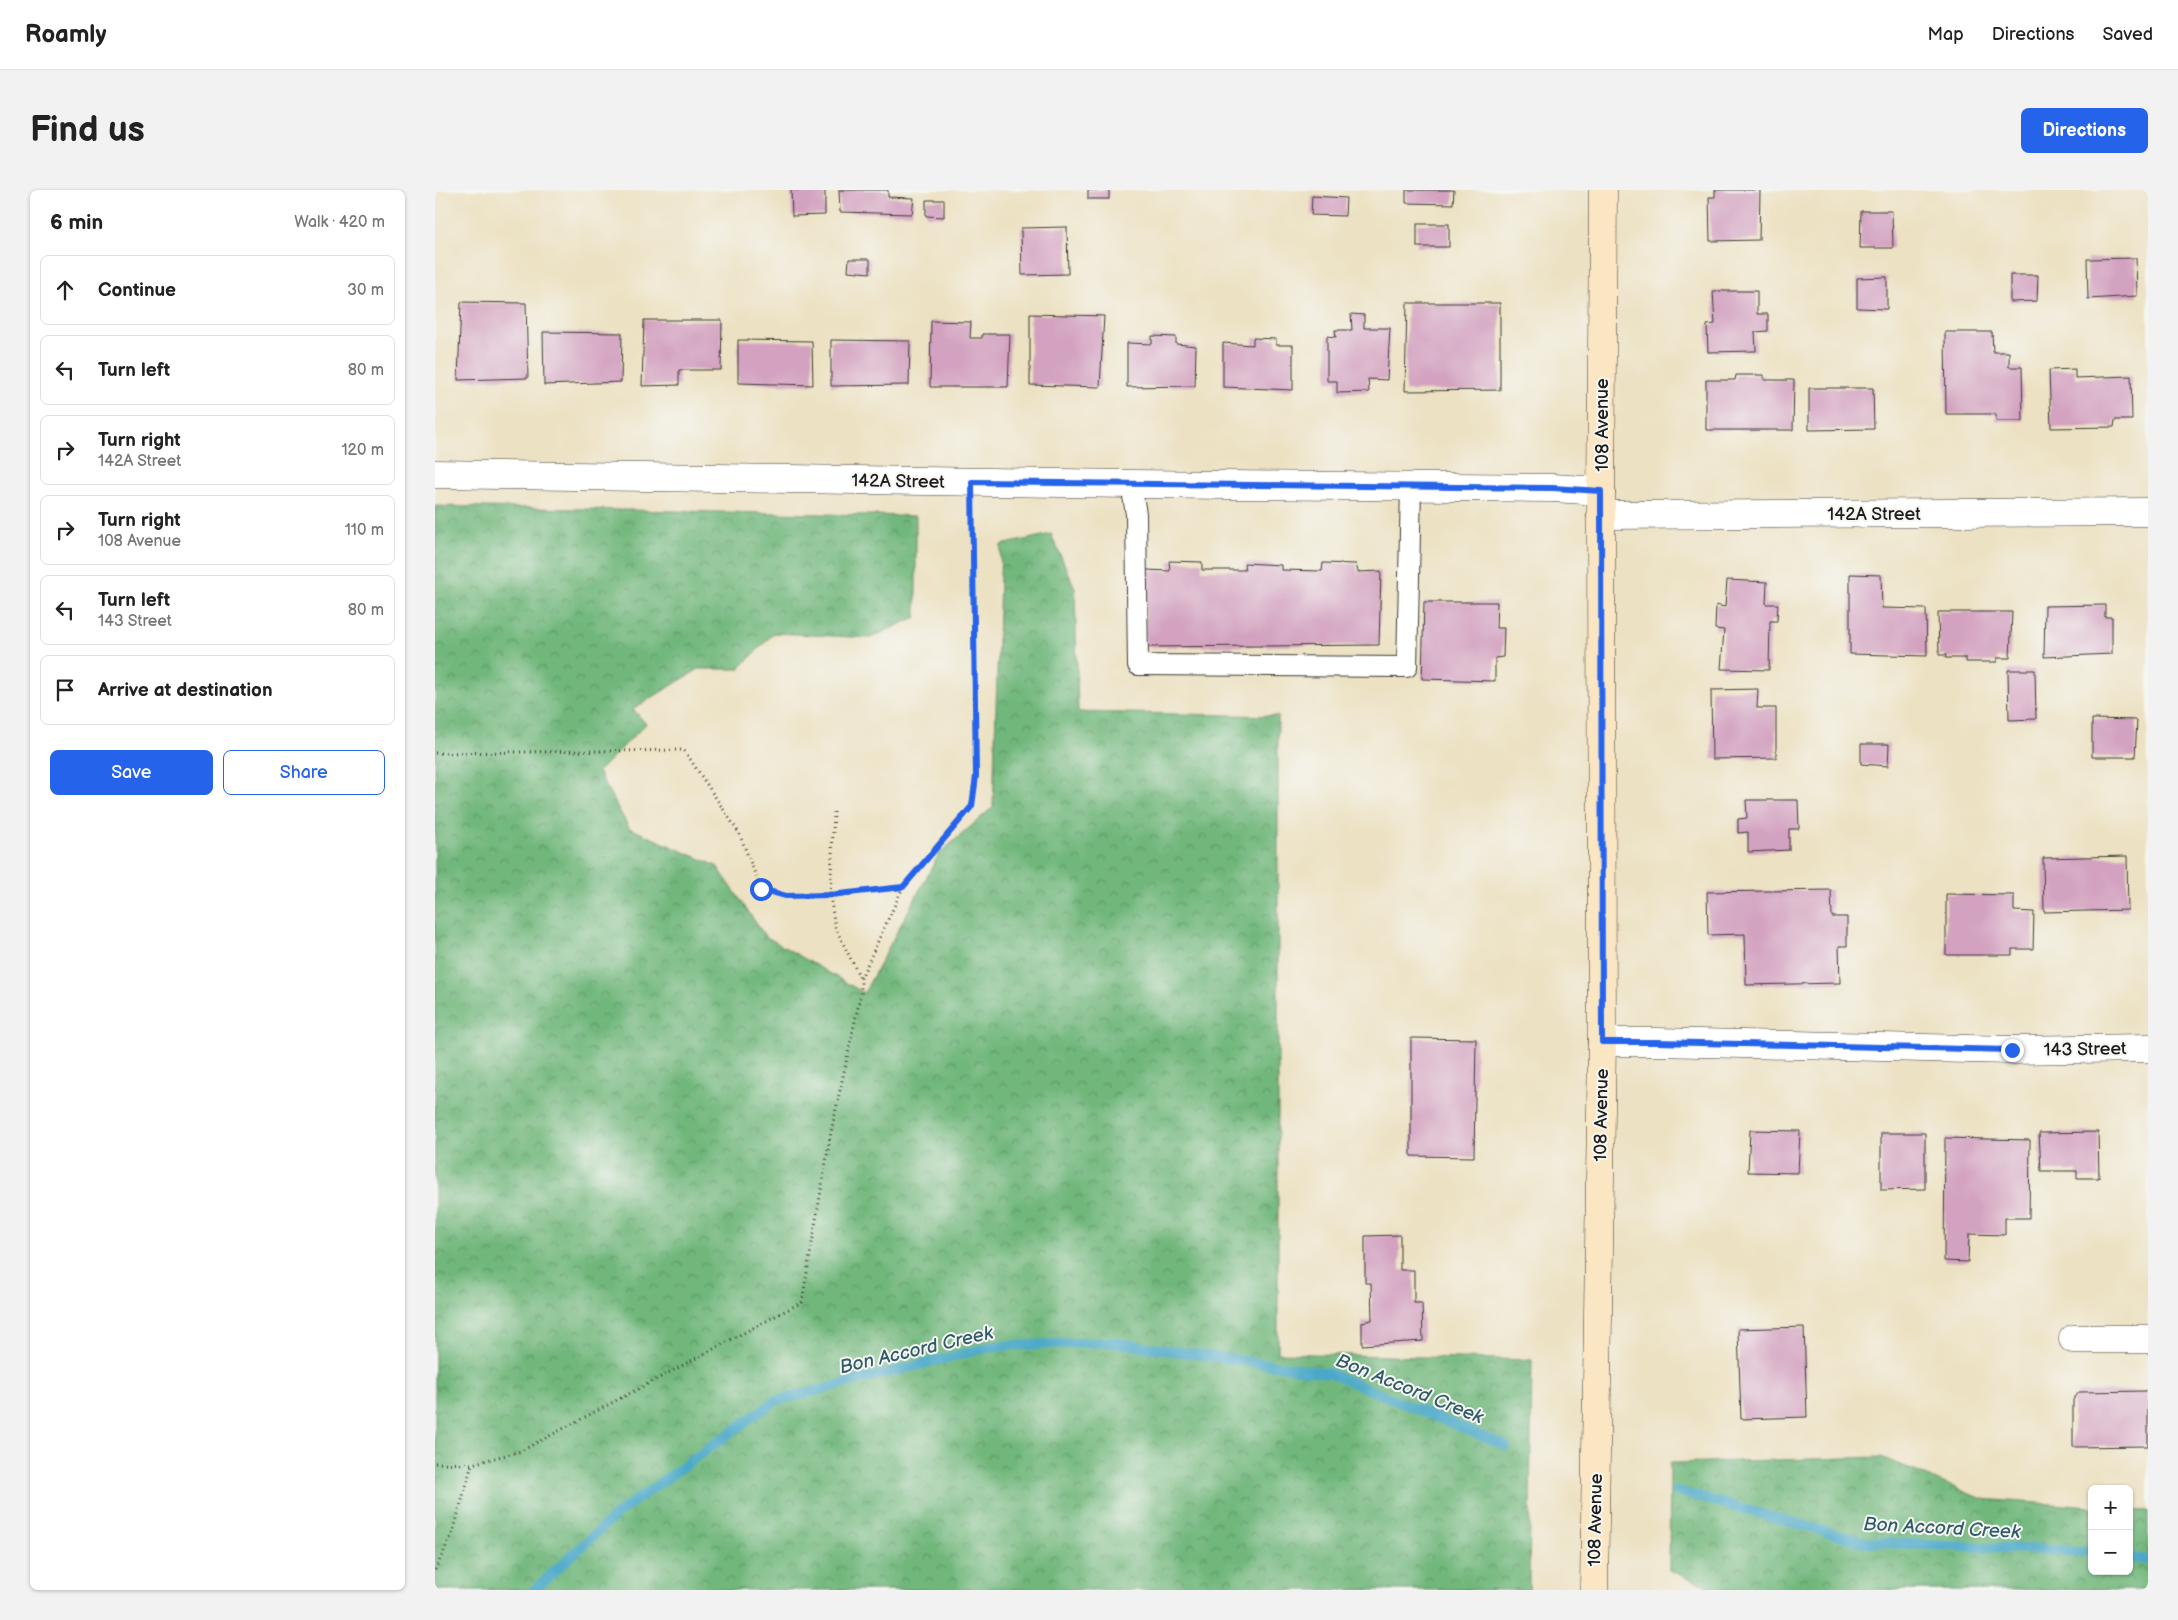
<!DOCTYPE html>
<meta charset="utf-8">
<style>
:root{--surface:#fff;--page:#f2f2f2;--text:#222;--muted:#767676;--line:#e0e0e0;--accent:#2563eb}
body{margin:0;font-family:"Balsamiq Sans",sans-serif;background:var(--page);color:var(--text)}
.controls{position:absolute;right:15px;bottom:15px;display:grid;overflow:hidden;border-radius:8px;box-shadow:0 1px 4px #0004}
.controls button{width:45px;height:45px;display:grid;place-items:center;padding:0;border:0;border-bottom:1px solid var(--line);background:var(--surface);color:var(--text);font:25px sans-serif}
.stop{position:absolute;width:15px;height:15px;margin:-11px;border:4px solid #2563eb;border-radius:50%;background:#fff}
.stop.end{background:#2563eb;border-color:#fff;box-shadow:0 1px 5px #0008}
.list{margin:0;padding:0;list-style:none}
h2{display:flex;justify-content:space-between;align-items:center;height:65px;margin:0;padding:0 20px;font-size:21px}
h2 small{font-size:16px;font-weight:400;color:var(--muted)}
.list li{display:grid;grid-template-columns:32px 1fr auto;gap:15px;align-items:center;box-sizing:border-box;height:70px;margin:0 10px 10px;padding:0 10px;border:1px solid var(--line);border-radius:8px}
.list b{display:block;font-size:19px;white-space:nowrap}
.list p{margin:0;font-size:16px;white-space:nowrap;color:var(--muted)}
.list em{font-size:16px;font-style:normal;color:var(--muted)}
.actions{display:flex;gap:10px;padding:15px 20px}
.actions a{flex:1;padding:11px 0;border:1px solid var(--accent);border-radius:8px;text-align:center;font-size:18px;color:var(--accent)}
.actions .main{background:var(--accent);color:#fff}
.icon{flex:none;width:28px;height:28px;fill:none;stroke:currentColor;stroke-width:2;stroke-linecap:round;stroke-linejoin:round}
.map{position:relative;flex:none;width:1713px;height:1400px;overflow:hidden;border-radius:8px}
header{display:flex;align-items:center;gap:30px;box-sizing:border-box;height:70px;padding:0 25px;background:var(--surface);border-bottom:1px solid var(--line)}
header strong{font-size:24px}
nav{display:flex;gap:28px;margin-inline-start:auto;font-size:18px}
.intro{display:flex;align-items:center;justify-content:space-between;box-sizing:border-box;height:120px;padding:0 30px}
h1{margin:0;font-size:35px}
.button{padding:12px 22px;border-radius:8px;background:var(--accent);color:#fff;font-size:18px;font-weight:700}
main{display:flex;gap:30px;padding:0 30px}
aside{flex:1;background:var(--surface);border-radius:8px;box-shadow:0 1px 4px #0004}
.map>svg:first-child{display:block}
.forest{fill:url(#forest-crowns);stroke:#466a4c}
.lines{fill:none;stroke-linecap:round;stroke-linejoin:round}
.stream{stroke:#48a8c7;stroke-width:10}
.building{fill:#d3a2c0}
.lane-casing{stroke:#3b3a35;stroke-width:22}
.street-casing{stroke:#3b3a35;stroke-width:29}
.secondary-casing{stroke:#3b3a35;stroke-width:29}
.path{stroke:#3b3a35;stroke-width:3;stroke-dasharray:1 4;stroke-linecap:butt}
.lane{stroke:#fff;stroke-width:20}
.street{stroke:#fff;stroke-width:28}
.secondary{stroke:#fbe6c4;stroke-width:28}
.route{stroke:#2563eb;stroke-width:6}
.labels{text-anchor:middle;stroke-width:4;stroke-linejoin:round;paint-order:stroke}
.street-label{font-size:18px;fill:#1c1c1c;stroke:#f6f6f2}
.water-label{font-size:19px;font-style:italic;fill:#305b69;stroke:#f6f6f2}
</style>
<header>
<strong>Roamly</strong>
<nav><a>Map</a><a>Directions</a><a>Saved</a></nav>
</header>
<div class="intro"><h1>Find us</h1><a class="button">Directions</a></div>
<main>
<aside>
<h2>6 min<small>Walk · 420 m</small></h2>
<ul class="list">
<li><svg class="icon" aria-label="ahead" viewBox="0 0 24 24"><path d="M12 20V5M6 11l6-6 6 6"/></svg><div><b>Continue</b></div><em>30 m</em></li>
<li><svg class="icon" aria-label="left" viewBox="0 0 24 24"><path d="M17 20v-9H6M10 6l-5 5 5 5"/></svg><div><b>Turn left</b></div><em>80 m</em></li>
<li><svg class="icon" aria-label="right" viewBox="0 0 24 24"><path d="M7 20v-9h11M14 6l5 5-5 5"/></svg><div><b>Turn right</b><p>142A Street</p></div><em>120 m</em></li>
<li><svg class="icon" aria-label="right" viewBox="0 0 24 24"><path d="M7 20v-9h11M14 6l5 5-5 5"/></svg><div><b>Turn right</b><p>108 Avenue</p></div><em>110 m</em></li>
<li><svg class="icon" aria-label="left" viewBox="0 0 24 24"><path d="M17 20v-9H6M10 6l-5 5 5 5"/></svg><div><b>Turn left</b><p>143 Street</p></div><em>80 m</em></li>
<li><svg class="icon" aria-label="arrive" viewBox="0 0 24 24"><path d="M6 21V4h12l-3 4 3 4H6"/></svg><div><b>Arrive at destination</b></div></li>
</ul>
<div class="actions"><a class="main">Save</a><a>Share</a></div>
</aside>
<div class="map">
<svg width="1713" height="1400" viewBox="0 0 1713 1400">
<defs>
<pattern id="forest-crowns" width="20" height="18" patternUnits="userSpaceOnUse" patternTransform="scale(1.25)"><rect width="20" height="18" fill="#71b77c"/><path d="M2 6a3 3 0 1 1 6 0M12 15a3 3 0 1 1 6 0" fill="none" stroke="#5c9465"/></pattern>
</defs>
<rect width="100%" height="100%" fill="#f6f6f2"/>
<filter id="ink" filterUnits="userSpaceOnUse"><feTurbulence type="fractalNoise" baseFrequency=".02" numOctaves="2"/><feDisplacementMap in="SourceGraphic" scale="10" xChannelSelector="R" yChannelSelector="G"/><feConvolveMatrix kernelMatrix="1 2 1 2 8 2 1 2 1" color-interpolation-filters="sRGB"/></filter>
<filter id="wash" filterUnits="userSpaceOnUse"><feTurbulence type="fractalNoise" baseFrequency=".0096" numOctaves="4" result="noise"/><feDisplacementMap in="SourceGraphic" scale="20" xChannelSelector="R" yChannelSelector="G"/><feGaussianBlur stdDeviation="1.12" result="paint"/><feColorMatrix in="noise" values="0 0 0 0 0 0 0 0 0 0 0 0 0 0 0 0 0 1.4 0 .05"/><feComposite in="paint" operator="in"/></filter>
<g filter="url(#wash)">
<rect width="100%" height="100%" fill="#ece1c2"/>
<g class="forest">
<path d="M0,316l481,10v101l-46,21 -96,-5 -35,36h-40l-66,40 13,15 -48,48 31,56 88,38 48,70 99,57 75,-139 54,-47 8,-262 50,-11 24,54 3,124 200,4v637l254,7 -3,230h-1094z"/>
<path d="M1446,1267l101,42 110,8v64h37v-61l19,1v79h-431l-48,-20 1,-107z"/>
</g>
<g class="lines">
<g class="stream">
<path d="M1242,1301l187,51 228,10"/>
<path d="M1694,1367l19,3"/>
<path d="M99,1400l84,-77 157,-112 219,-55 116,-4 219,31 177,73"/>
</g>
</g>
<g id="blocks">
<g class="building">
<path d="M356,0h34v25l-33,1z"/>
<path d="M404,0h49v7l26,1 -2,16 -72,-2z"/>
<rect x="653" y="0" width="21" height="9"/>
<path d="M971,0h48l-1,14 -47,-1z"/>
<path d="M1280,0h45l-1,50 -49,1 -1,-44h6z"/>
<path d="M877,6l34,2 -1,18 -34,-1z"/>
<path d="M491,10h18v17l-18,-1z"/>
<path d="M1426,21h31l1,37h-33z"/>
<rect x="982" y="34" width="32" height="23"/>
<path d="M632,37l1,47 -46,1 -1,-47z"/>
<path d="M1701,68l1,38 -49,3 -1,-40z"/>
<path d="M414,69h21v14l-22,-2z"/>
<path d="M1575,85h28l-1,26 -27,1z"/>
<path d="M1452,87v32l-30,-1v-30z"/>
<path d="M1278,101h44v23h11v17l-13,1 1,19 -48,1 -1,-27 8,-1z"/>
<path d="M26,112l65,1 2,75 -70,2z"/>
<path d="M972,113h93v87l-95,1z"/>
<path d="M595,124l74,2 -4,71 -70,-2z"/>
<path d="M916,124l13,1v13h26l-3,52 -19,-1 1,13 -32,1v-12h-10v-45l9,1 -1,-7h17z"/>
<path d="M209,130h78l-1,50h-42v15l-37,1z"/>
<path d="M496,131l40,1 -1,16h12v-4h28l-2,53h-78z"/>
<path d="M108,142l79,1 -1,49 -77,3z"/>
<path d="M1510,142h47l1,20h16v15h13l1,54h-27v-7h-50z"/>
<path d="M717,146l24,1v7l20,2 -1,40 -68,1v-44l25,1z"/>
<path d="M818,148l23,1v6h17v45l-70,-3v-44l30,2z"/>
<path d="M303,150l74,1 1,44 -75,-2z"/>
<path d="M396,150l79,1 -1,44 -78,1z"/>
<path d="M1640,179v9l56,-2 1,44h-17l-1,7 -63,1 -2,-58z"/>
<path d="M1301,185h28v5h30l-1,50h-87v-50h29z"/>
<path d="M1374,198h64l1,41 -65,1z"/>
<path d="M734,371l33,1v8h43l-1,-7 37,2v5l41,1 1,-8 33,1 2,8 23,-1 -2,74 -234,2 1,-77 24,1z"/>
<path d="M1415,384l31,1 1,33 44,1 1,47 -77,-2z"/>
<path d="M1292,390l40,2 -1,22h12l-1,17h-7l-1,49 -48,-1 3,-39 -9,-1 1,-24 9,2z"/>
<path d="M989,412h73l-1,26h8l-1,29 -8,1v23l-73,-2z"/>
<path d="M1670,415v12h7v37l-68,3 1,-51z"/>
<path d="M1503,422h74l-2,46h-13v4h-31v-4h-21l1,-3h-7z"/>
<path d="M1573,480h27l1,49 -27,1z"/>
<path d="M1323,499l-1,19h19v50l-64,1 -1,-69z"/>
<path d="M1657,529l45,1 -2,37h-43z"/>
<path d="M1426,554h28l-1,22 -27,-2z"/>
<path d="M1311,610h52l1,29h-10v21l-41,2v-20l-10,1v-14l9,-1z"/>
<path d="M1692,666l1,54 -84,2 -1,-54z"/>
<path d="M1396,700l1,27h15v29h-8l1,37 -94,2 -1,-51 -37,1 -1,-43z"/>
<path d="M1511,704l68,1v16l20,1 -1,37h-21v6h-66z"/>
<path d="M976,848l65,1 -2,118 -63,-1z"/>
<path d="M1315,940l50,1 -2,42 -50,-1z"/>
<path d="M1663,942l1,46h-22v-7h-36l-2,-38z"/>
<path d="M1446,943h44v56l-44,1z"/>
<path d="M1510,948l85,2 -1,78h-24v17l-36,-1 -1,28 -24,-1z"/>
<path d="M965,1045v35h14v33h8l1,38 -61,4v-23l10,-2 -1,-37h-6v-47z"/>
<path d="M1369,1137l3,90 -66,2 -3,-90z"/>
<path d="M1713,1201v55l-75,1v-47l6,-8z"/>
</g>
</g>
</g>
<g filter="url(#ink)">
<use href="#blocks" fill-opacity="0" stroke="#3b3a35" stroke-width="1"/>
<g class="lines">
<g class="lane-casing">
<path id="lane" d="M696,294l5,30 2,151 269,2 4,-180"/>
</g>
<g class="street-casing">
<g id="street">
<path d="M0,284l696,10 422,4 48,3"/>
<path d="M1166,325l547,-3"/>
<path d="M1167,852h54l356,8 136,-2"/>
<path d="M1638,1149h75"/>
</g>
</g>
<g class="secondary-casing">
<path id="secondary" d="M1159,1400l8,-548 -1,-527 2,-325"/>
</g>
<g class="path">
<path d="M0,563l249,-3 55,83 22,56 25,7 44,-1 73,-8"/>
<path d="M399,622l-4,83 5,32 25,51"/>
<path d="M0,1273l37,1 49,-13 281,-149 29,-170 30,-139v-15l42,-91 69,-81 4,-30 -4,-264"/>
<path d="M0,1380l18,-38 19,-68"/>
</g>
<use href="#lane" class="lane"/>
<use href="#street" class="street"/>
<use href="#secondary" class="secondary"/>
</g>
</g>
<g class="lines" filter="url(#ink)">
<path class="route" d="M326,699l25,7 44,-1 73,-8 69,-81 4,-30 -4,-294 581,6 48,3 1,551h54l356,8"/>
</g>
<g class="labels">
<g class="street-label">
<text transform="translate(1167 235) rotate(-90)" y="6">108 Avenue</text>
<text transform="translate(463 291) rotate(1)" y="6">142A Street</text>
<text x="1439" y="330">142A Street</text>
<text transform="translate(1650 859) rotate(-1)" y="6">143 Street</text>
<text transform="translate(1166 925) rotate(-89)" y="6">108 Avenue</text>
<text transform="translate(1160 1330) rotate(-89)" y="6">108 Avenue</text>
</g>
<g class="water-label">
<text transform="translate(481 1159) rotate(-13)" y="7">Bon Accord Creek</text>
<text transform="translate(975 1198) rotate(22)" y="7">Bon Accord Creek</text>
<text transform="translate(1507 1337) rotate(3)" y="7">Bon Accord Creek</text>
</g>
</g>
</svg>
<div class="controls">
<button>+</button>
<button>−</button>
</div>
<div class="stop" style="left:326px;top:699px"></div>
<div class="stop end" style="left:1577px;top:860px"></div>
</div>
</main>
